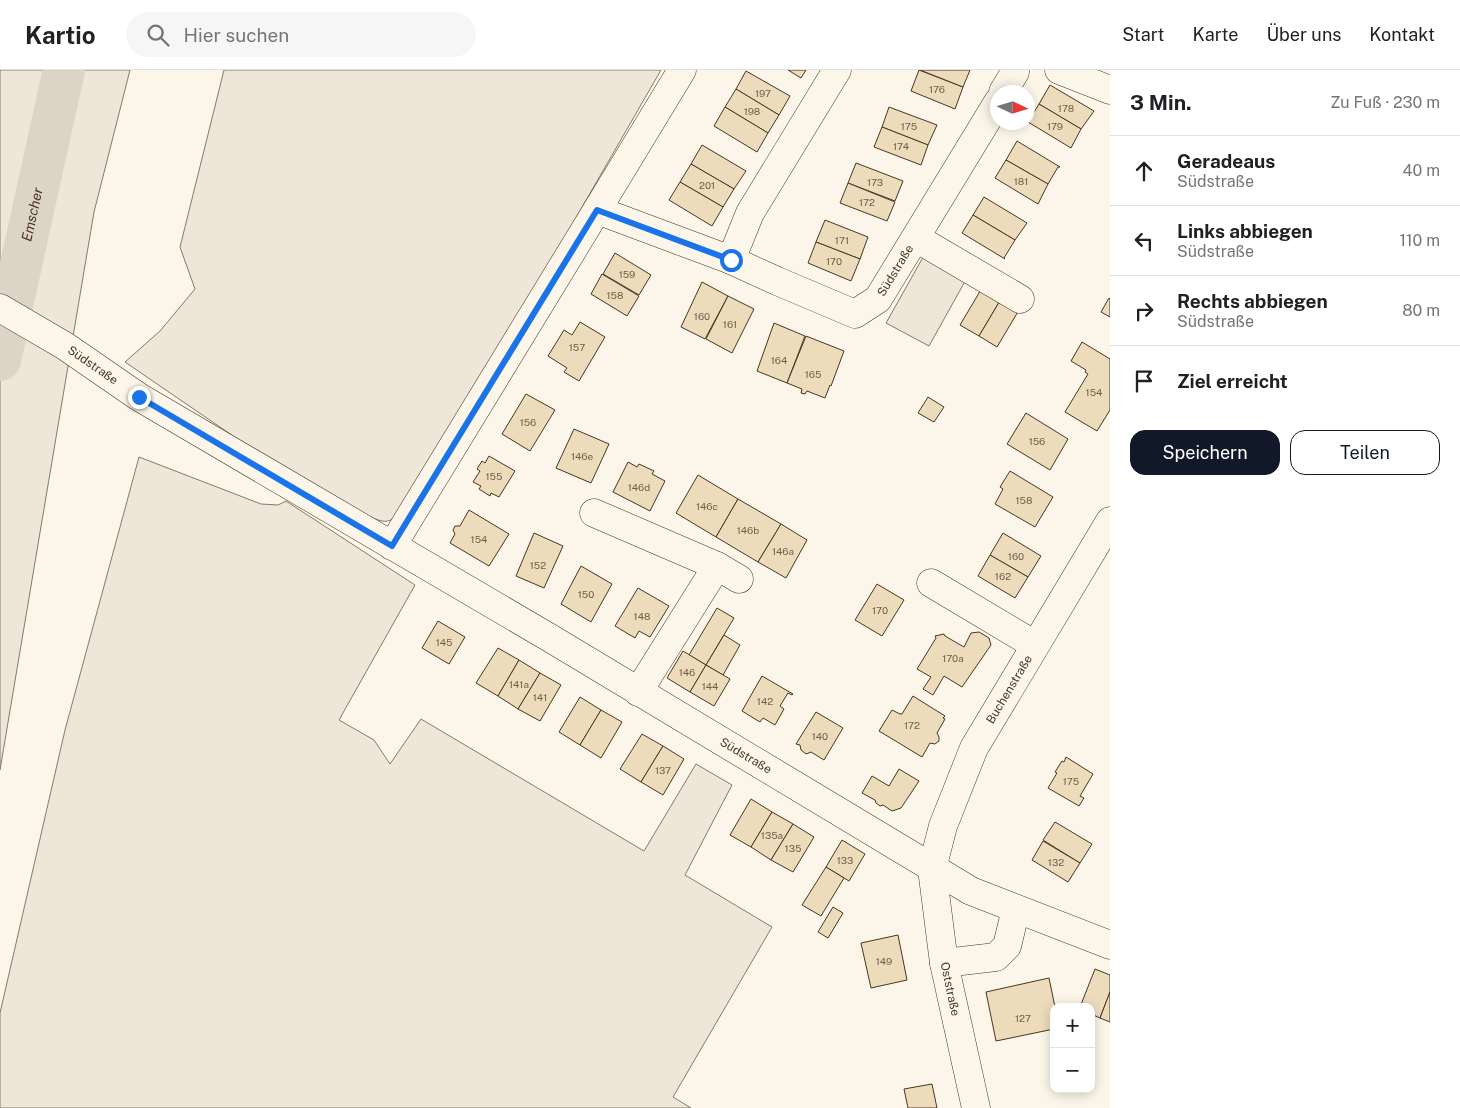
<!DOCTYPE html>
<html lang="de">
<meta charset="utf-8">
<style>
:root{--surface:#fff;--page:#f6f6f6;--text:#202124;--muted:#757577;--line:#e0e0e0;--accent:#111827}
body{margin:0;font-family:"Public Sans",sans-serif;background:var(--page);color:var(--text)}
.controls{position:absolute;right:15px;bottom:15px;display:grid;overflow:hidden;border-radius:10px;box-shadow:0 2px 12px #0003}
.controls button{width:45px;height:45px;display:grid;place-items:center;padding:0;border:0;border-bottom:1px solid var(--line);background:var(--surface);color:var(--text);font:25px sans-serif}
.compass{position:absolute;left:990px;top:15px;width:45px;height:45px;border-radius:50%;background:var(--surface);box-shadow:0 2px 12px #0003;rotate:94deg}
.stop{position:absolute;width:15px;height:15px;margin:-11px;border:4px solid #1a73e8;border-radius:50%;background:#fff}
.stop.end{background:#1a73e8;border-color:#fff;box-shadow:0 1px 5px #0008}
.list{margin:0;padding:0;list-style:none}
h2{display:flex;justify-content:space-between;align-items:center;height:65px;margin:0;padding:0 20px;font-size:21px}
h2 small{font-size:16px;font-weight:400;color:var(--muted)}
.list li{display:grid;grid-template-columns:32px 1fr auto;gap:15px;align-items:center;box-sizing:border-box;height:70px;padding:0 20px;border-top:1px solid var(--line)}
.list b{display:block;font-size:19px;white-space:nowrap}
.list p{margin:0;font-size:16px;white-space:nowrap;color:var(--muted)}
.list em{font-size:16px;font-style:normal;color:var(--muted)}
.actions{display:flex;gap:10px;padding:15px 20px}
.actions a{flex:1;padding:11px 0;border:1px solid var(--accent);border-radius:15px;text-align:center;font-size:18px;color:var(--accent)}
.actions .main{background:var(--accent);color:#fff}
.icon{flex:none;width:28px;height:28px;fill:none;stroke:currentColor;stroke-width:2;stroke-linecap:round;stroke-linejoin:round}
.map{position:relative;flex:none;width:1110px;height:1038px;overflow:hidden}
header{display:flex;align-items:center;gap:30px;box-sizing:border-box;height:70px;padding:0 25px;background:var(--surface);border-bottom:1px solid var(--line)}
header strong{font-size:24px}
nav{display:flex;gap:28px;margin-inline-start:auto;font-size:18px}
.search{width:350px;height:45px;background:var(--page);display:flex;align-items:center;gap:12px;box-sizing:border-box;padding:0 18px;border-radius:28px;color:var(--muted);font-size:19px}
main{display:flex}
aside{flex:1;background:var(--surface)}
.map>svg:first-child{display:block}
.green{fill:#ede6d9;stroke:#887966}
.lines{fill:none;stroke-linecap:round;stroke-linejoin:round}
.river{stroke:#dcd4c6;stroke-width:42}
.building{fill:#ecdcbc;stroke:#4a3520}
.minor-casing{stroke:#4a3520;stroke-width:29}
.minor{stroke:#fbf6e9;stroke-width:28}
.route{stroke:#1a73e8;stroke-width:6}
.labels{text-anchor:middle;stroke-width:4;stroke-linejoin:round;paint-order:stroke}
.number-label{font-size:10px;fill:#725f47}
.street-label{font-size:12px;fill:#4a3520;stroke:#fbf6e9}
.water-label{font-size:14px;font-style:italic;fill:#4a3520;stroke:#fbf6e9}
</style>
<header>
<strong>Kartio</strong>
<div class="search"><svg class="icon" aria-label="search" viewBox="0 0 24 24"><circle cx="10" cy="10" r="6"/><path d="M15 15l6 6"/></svg>Hier suchen</div>
<nav><a>Start</a><a>Karte</a><a>Über uns</a><a>Kontakt</a></nav>
</header>
<main>
<div class="map">
<svg width="1110" height="1038" viewBox="0 0 1110 1038">
<rect width="100%" height="100%" fill="#fbf6e9"/>
<g class="green">
<path d="M0,0h130l-36,142 -94,558z"/>
<path d="M224,0h437l-255,443c-20,9 -18,12 -40,2l-130,-77 -111,-76 35,-31 35,-42 -15,-42z"/>
<path d="M926,182l42,24 -39,70 -43,-23z"/>
<path d="M139,387l122,47 17,1 8,-4 129,84 -76,135 35,20 16,24 31,-45 223,132 52,-87 36,21 -47,90 87,52 -99,170 18,11h-691v-95l65,-283z"/>
</g>
<g class="lines">
<path class="river" id="s1" d="M0,290l64,-290"/>
</g>
<g class="building">
<path d="M788,0h18l-5,8z"/>
<path d="M919,0l44,17 -8,22 -44,-18z"/>
<path d="M920,0h50l-7,17z"/>
<path d="M746,1l44,25 -11,19 -43,-26z"/>
<path d="M1050,15l44,26 -13,18 -42,-25z"/>
<path d="M736,19l43,26 -11,18 -43,-26z"/>
<path d="M1039,34l42,25 -10,19 -43,-26z"/>
<path d="M725,37l43,26 -11,19 -43,-26z"/>
<path d="M889,37l48,18 -9,20 -46,-18z"/>
<path d="M882,57l46,18 -7,20 -47,-18z"/>
<path d="M1017,71l43,26h-2l-10,17 -42,-24z"/>
<path d="M702,75l44,26 -12,18 -43,-25z"/>
<path d="M1006,90l42,24 -10,20 -43,-26z"/>
<path d="M856,93l47,18 -8,20 -47,-18z"/>
<path d="M691,94l43,25 -11,18 -43,-25z"/>
<path d="M680,112l43,25 -11,19 -43,-26z"/>
<path d="M848,113l47,19 -8,19 -47,-18z"/>
<path d="M984,127l43,26 -12,17 -42,-25z"/>
<path d="M973,145l42,25 -11,18 1,1 -43,-26z"/>
<path d="M825,150l43,17 -8,22 -44,-17z"/>
<path d="M816,172l44,17 -9,22 -43,-18z"/>
<path d="M615,183l36,22 -12,20 -36,-21z"/>
<path d="M602,204l37,22 -12,20 -36,-22z"/>
<path d="M702,212l26,14 -23,43 -24,-12z"/>
<path d="M982,218l19,11 -22,37 -19,-11z"/>
<path d="M728,226l26,13 -22,44 -26,-14z"/>
<path d="M1109,228l1,1v18l-9,-5z"/>
<path d="M1001,229l18,11 -22,37 -18,-11z"/>
<path d="M580,252l25,15 -26,44 -15,-9 3,-4 -19,-12 16,-26 8,5z"/>
<path d="M774,253l31,13 -18,47 -30,-12z"/>
<path d="M806,266l38,15 -13,35 -1,-1 -5,13 -18,-7 -2,3 -4,-1 1,-4 -15,-6z"/>
<path d="M1082,272l28,17v51l-13,21 -32,-19 23,-38 -3,-2 1,-2 -15,-9z"/>
<path d="M526,324l29,16 -25,41 -28,-17z"/>
<path d="M928,327l16,10 -10,15 -16,-9z"/>
<path d="M1026,343l42,26 -18,31 -43,-26z"/>
<path d="M574,359l35,15 -18,39 -35,-15z"/>
<path d="M489,386l26,15 -16,26 -8,-4 -1,3 -11,-7 2,-3 -8,-4 7,-11 -3,-2 5,-8 3,2z"/>
<path d="M628,392l9,5 2,-3 15,7 -2,3 13,7 -15,30 -37,-19z"/>
<path d="M1010,401l43,26 -18,30 -40,-23 8,-15 -3,-2z"/>
<path d="M698,405l40,24 -22,38 -40,-24z"/>
<path d="M738,429l43,25 -23,38 -42,-25z"/>
<path d="M469,440l40,24 -20,32 -39,-23 5,-9 -2,-4 2,-4h5z"/>
<path d="M781,454l26,16 -21,38 -28,-16z"/>
<path d="M534,463l29,13 -19,42 -28,-12z"/>
<path d="M1003,463l38,23 -13,21 -38,-22z"/>
<path d="M990,485l38,22 -13,21 -37,-22z"/>
<path d="M581,496l31,18 -21,38 -30,-18z"/>
<path d="M877,514l27,16 -22,36 -27,-16z"/>
<path d="M638,518l31,18 -19,31 -11,-6 -4,7 -20,-12z"/>
<path d="M717,538l17,10 -28,47 -17,-10z"/>
<path d="M438,551l27,16 -16,27 -27,-16z"/>
<path d="M979,562l10,6 2,7 -29,42 -18,-11 -11,19 -10,-6 8,-12 -14,-8 19,-31 -1,-2 9,-2 1,2 19,11 7,-14z"/>
<path d="M724,565l16,10 -17,30 -17,-10z"/>
<path d="M498,578l21,12 -21,36 -22,-13z"/>
<path d="M683,581l23,14 -16,27 -23,-14z"/>
<path d="M519,590l21,13 -22,36 -20,-13z"/>
<path d="M706,595l24,14 -16,27 -24,-14z"/>
<path d="M540,603l21,12 -21,36 -22,-12z"/>
<path d="M762,606l31,18 -1,1 -4,-2 -8,13 4,3 -9,16 -12,-7 -3,4 -18,-11z"/>
<path d="M913,626l32,20 -2,2 2,1 -8,14 2,4v4l-4,3 -5,-1 -8,14 -43,-26 13,-21 8,4h2z"/>
<path d="M580,627l21,13 -21,35 -21,-13z"/>
<path d="M601,640l21,12 -21,36 -21,-13z"/>
<path d="M816,642l27,16 -19,32 -13,-8 -5,2 -5,-4 -1,-5 -4,-1z"/>
<path d="M642,664l21,12 -22,36 -21,-13z"/>
<path d="M663,676l21,13 -21,36 -22,-13z"/>
<path d="M1066,687l27,17 -13,22 4,2 -5,8 -31,-18 9,-15 -2,-1 7,-11 2,1z"/>
<path d="M899,699l20,12 -18,27 -9,3 -9,-6 -3,1 -4,-3 -1,-3 -13,-7 10,-17 17,10z"/>
<path d="M751,729l21,13 -21,35 -21,-12z"/>
<path d="M772,742l21,12 -22,36 -20,-13z"/>
<path d="M1055,752l37,22 -12,19 -37,-23z"/>
<path d="M793,754l21,13 -21,35 -22,-12z"/>
<path d="M842,770l23,14 -16,27 -23,-14z"/>
<path d="M1043,771l37,22 -12,19 -36,-22z"/>
<path d="M826,797l18,11 -23,38 -19,-11z"/>
<path d="M833,837l10,6 -15,25 -10,-6z"/>
<path d="M898,865l9,45 -36,8 -10,-45z"/>
<path d="M1095,899l15,6v17l-10,26 -9,-4v-7h-11z"/>
<path d="M1049,908l6,29h-1v22l-58,12 -10,-49z"/>
<path d="M1110,922v30l-10,-4z"/>
<path d="M932,1014l5,24h-29l-4,-19z"/>
</g>
<g class="lines">
<g class="minor-casing">
<g id="minor">
<path d="M1059,0l51,20"/>
<path d="M1003,22l12,-20v-2"/>
<path d="M597,140l85,-140"/>
<path d="M916,168l104,61"/>
<path id="s2" d="M731,190l46,21 78,33 23,-15 120,-197"/>
<path id="s3" d="M0,238l65,38 74,51 411,241 421,253 139,54"/>
<path d="M594,443l123,53 -79,126"/>
<path d="M392,476l205,-336 134,50 19,-47 87,-143"/>
<path d="M717,496l22,13"/>
<path d="M931,513l104,62"/>
<path d="M944,893l52,-6 11,-11 9,-37"/>
<path id="s4" d="M976,1038l-32,-145 -12,-94 11,-43 31,-78 136,-227"/>
</g>
</g>
<use href="#minor" class="minor"/>
</g>
<g class="lines">
<path class="route" d="M139,327l253,149 205,-336 134,50"/>
</g>
<g class="labels">
<g class="number-label">
<text x="937" y="23">176</text>
<text x="763" y="27">197</text>
<text x="1066" y="42">178</text>
<text x="752" y="45">198</text>
<text x="909" y="60">175</text>
<text x="1055" y="60">179</text>
<text x="901" y="80">174</text>
<text x="1021" y="115">181</text>
<text x="875" y="116">173</text>
<text x="707" y="119">201</text>
<text x="867" y="136">172</text>
<text x="842" y="174">171</text>
<text x="834" y="195">170</text>
<text x="627" y="208">159</text>
<text x="615" y="229">158</text>
<text x="702" y="250">160</text>
<text x="730" y="258">161</text>
<text x="577" y="281">157</text>
<text x="779" y="294">164</text>
<text x="813" y="308">165</text>
<text x="1094" y="326">154</text>
<text x="528" y="356">156</text>
<text x="1037" y="375">156</text>
<text x="582" y="390">146e</text>
<text x="494" y="410">155</text>
<text x="639" y="421">146d</text>
<text x="1024" y="434">158</text>
<text x="707" y="440">146c</text>
<text x="748" y="464">146b</text>
<text x="479" y="473">154</text>
<text x="783" y="485">146a</text>
<text x="1016" y="490">160</text>
<text x="538" y="499">152</text>
<text x="1003" y="510">162</text>
<text x="586" y="528">150</text>
<text x="880" y="544">170</text>
<text x="642" y="550">148</text>
<text x="444" y="576">145</text>
<text x="953" y="592">170a</text>
<text x="687" y="606">146</text>
<text x="519" y="618">141a</text>
<text x="710" y="620">144</text>
<text x="540" y="631">141</text>
<text x="765" y="635">142</text>
<text x="912" y="659">172</text>
<text x="820" y="670">140</text>
<text x="663" y="704">137</text>
<text x="1071" y="715">175</text>
<text x="772" y="769">135a</text>
<text x="793" y="782">135</text>
<text x="845" y="794">133</text>
<text x="1056" y="796">132</text>
<text x="884" y="895">149</text>
<text x="1023" y="952">127</text>
</g>
<g class="street-label">
<text dy="4" stroke="none"><textPath href="#s2" startOffset="196">Südstraße</textPath></text>
<text dy="4" stroke="none"><textPath href="#s3" startOffset="109">Südstraße</textPath></text>
<text dy="4" stroke="none"><textPath href="#s4" startOffset="440">Buchenstraße</textPath></text>
<text dy="4" stroke="none"><textPath href="#s3" startOffset="870">Südstraße</textPath></text>
<text transform="translate(950 919) rotate(78)" y="4">Oststraße</text>
</g>
<g class="water-label">
<text dy="5" stroke="none"><textPath href="#s1" startOffset="149">Emscher</textPath></text>
</g>
</g>
</svg>
<div class="controls">
<button>+</button>
<button>−</button>
</div>
<svg class="compass" viewBox="-18 -18 36 36"><path d="M0-13l5 13h-10z" fill="#e53935"/><path d="M0 13l5-13h-10z" fill="#757577"/></svg>
<div class="stop" style="left:731px;top:190px"></div>
<div class="stop end" style="left:139px;top:327px"></div>
</div>
<aside>
<h2>3 Min.<small>Zu Fuß · 230 m</small></h2>
<ul class="list">
<li><svg class="icon" aria-label="ahead" viewBox="0 0 24 24"><path d="M12 20V5M6 11l6-6 6 6"/></svg><div><b>Geradeaus</b><p>Südstraße</p></div><em>40 m</em></li>
<li><svg class="icon" aria-label="left" viewBox="0 0 24 24"><path d="M17 20v-9H6M10 6l-5 5 5 5"/></svg><div><b>Links abbiegen</b><p>Südstraße</p></div><em>110 m</em></li>
<li><svg class="icon" aria-label="right" viewBox="0 0 24 24"><path d="M7 20v-9h11M14 6l5 5-5 5"/></svg><div><b>Rechts abbiegen</b><p>Südstraße</p></div><em>80 m</em></li>
<li><svg class="icon" aria-label="arrive" viewBox="0 0 24 24"><path d="M6 21V4h12l-3 4 3 4H6"/></svg><div><b>Ziel erreicht</b></div></li>
</ul>
<div class="actions"><a class="main">Speichern</a><a>Teilen</a></div>
</aside>
</main>
